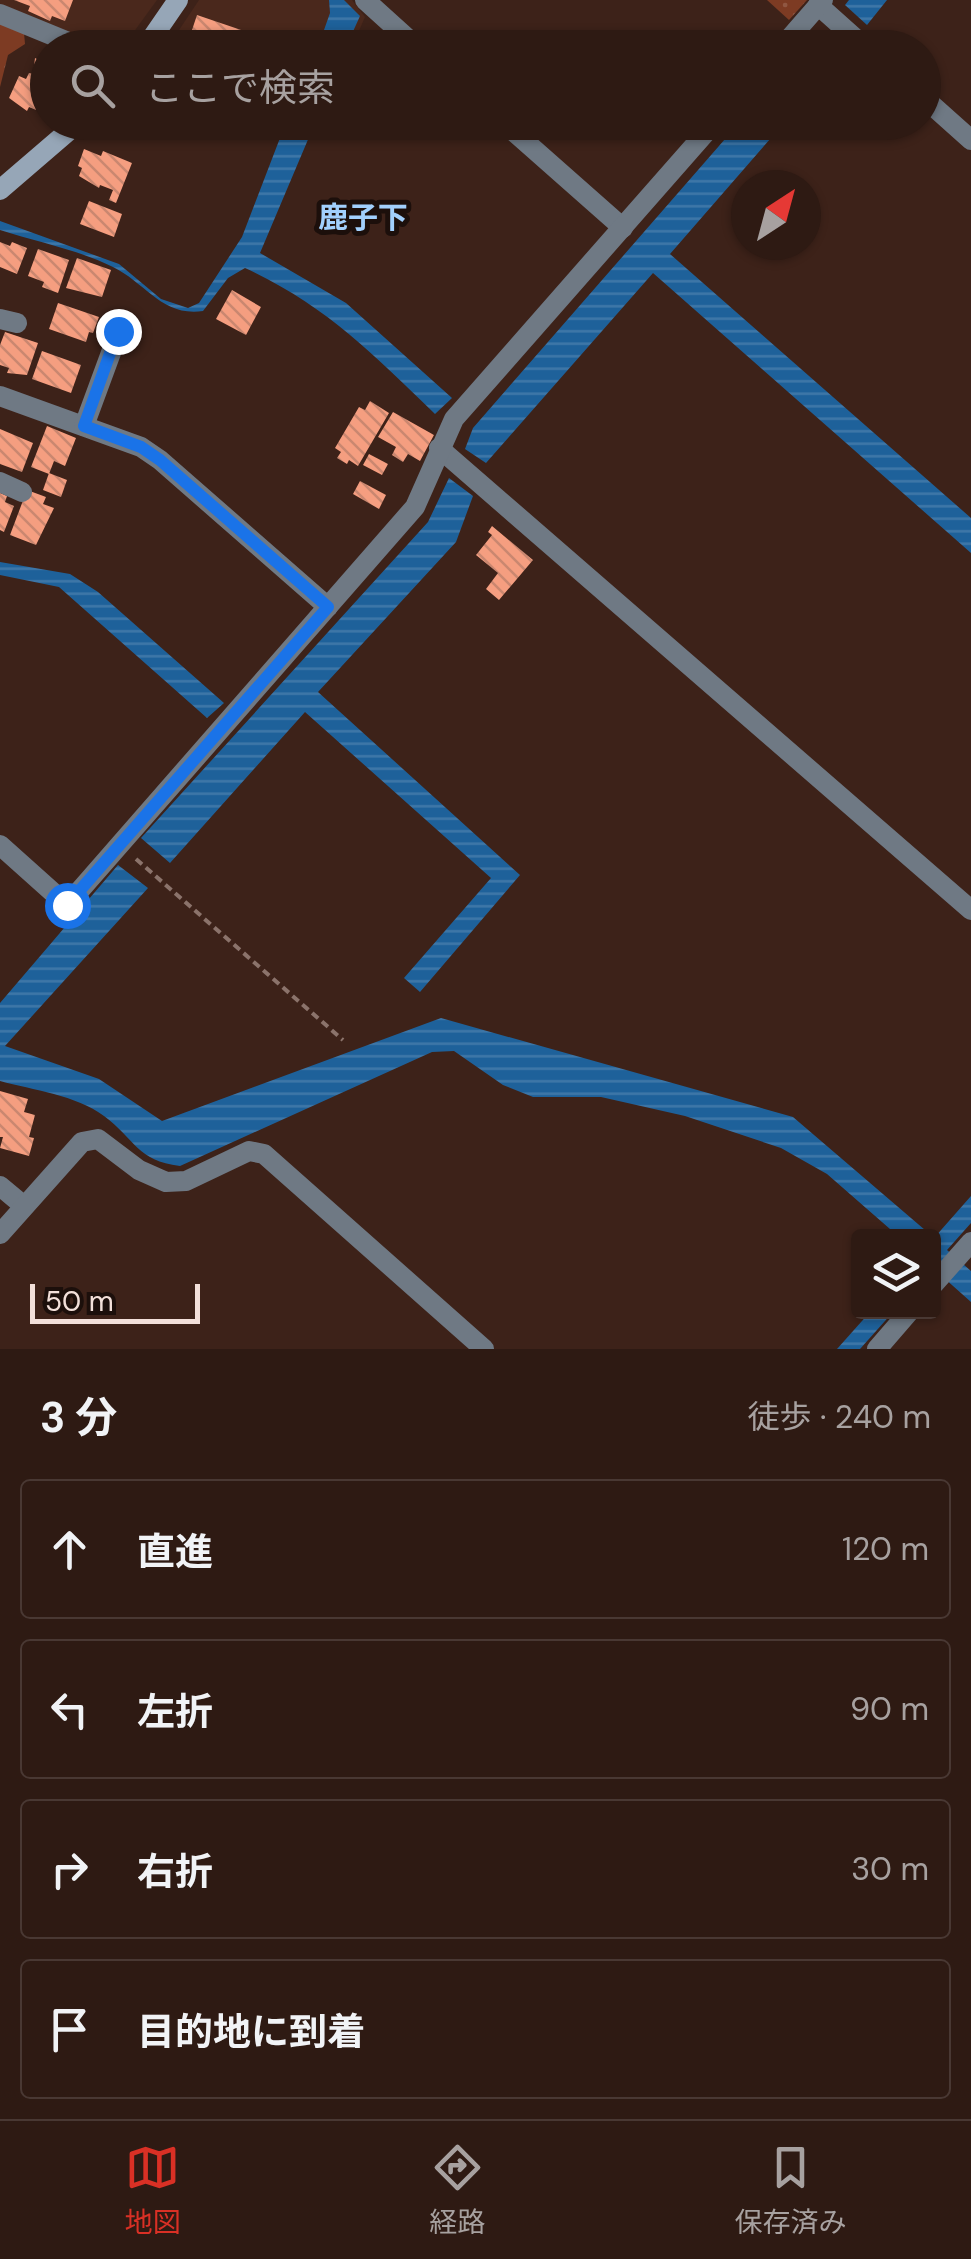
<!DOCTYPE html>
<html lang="ja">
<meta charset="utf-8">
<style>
:root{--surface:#2e1a13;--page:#36231c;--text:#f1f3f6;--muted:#a7a1a0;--line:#493833;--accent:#d93025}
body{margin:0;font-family:"DM Sans","Noto Sans JP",sans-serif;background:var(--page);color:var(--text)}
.controls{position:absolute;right:30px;bottom:30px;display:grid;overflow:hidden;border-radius:10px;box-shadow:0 2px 8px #0004}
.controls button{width:90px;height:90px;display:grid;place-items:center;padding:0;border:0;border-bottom:2px solid var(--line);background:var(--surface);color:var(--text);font:50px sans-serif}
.compass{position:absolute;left:731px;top:170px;width:90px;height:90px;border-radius:50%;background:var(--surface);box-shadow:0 2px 8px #0004;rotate:36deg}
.scale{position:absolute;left:30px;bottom:25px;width:170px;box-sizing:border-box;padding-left:10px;border:5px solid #f3e0da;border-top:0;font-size:28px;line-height:35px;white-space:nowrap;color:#f3e0da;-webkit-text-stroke:8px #1c0f0b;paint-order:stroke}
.stop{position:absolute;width:30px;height:30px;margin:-22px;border:8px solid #1a73e8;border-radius:50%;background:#fff}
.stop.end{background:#1a73e8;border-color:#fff;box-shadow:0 2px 10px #0008}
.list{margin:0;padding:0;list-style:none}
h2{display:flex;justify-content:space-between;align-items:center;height:130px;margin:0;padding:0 40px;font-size:42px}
h2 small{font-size:32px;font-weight:400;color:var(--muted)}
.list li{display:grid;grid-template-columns:65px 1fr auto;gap:30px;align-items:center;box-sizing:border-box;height:140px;margin:0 20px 20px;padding:0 20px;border:2px solid var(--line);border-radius:10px}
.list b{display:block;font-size:38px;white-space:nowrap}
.list em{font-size:32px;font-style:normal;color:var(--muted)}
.icon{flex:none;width:55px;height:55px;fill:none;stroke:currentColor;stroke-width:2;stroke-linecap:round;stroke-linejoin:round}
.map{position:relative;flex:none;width:971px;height:1349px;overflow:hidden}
.search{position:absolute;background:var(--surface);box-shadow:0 2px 8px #0004;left:30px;right:30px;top:30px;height:110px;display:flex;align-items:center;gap:25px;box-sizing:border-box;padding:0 35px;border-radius:55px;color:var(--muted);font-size:38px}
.sheet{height:770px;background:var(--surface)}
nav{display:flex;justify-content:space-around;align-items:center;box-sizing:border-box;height:140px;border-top:2px solid var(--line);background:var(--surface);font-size:28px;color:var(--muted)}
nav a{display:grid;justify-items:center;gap:5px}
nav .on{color:var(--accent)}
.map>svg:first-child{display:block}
.built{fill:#4a281c}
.forest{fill:url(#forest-firs)}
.park{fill:url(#park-dots)}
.water{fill:url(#water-rules)}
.building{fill:url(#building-back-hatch)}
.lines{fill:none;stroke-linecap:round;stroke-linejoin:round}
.path{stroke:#8b736b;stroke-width:4;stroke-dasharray:8 5;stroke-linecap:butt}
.street{stroke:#6f7984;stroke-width:20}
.secondary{stroke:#96a6b7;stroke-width:20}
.route{stroke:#1a73e8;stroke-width:12}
.labels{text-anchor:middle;stroke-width:10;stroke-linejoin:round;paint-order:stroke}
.neighbourhood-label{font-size:30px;font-weight:bold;fill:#a2d0fd;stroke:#1c0f0b}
</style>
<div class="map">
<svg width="971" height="1349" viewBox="0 0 971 1349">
<defs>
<pattern id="forest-firs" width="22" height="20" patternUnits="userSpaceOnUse" patternTransform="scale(2.5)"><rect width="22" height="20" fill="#7d3b23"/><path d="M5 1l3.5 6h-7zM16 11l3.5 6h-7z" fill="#905742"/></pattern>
<pattern id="park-dots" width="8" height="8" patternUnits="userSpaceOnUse" patternTransform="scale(2.5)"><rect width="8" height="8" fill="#7d3b23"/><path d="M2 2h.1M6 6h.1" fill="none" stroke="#905742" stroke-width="1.8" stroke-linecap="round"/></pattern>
<pattern id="water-rules" width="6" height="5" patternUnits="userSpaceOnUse" patternTransform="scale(2.5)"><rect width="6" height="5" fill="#1e619a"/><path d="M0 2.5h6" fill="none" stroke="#3f77a8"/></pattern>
<pattern id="building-back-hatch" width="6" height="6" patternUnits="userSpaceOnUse" patternTransform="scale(2.5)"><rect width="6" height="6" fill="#f59e80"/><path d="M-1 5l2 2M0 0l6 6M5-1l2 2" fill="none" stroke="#ca8770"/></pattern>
</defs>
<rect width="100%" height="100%" fill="#3d2219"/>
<g class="built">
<path d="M0,0h157l-35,48 -62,-1 -60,-24z"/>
<path d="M199,0h153l13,17 -13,30 -185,1z"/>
</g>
<path class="forest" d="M0,23l24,10 1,11 -17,11 -8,32z"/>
<path class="park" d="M767,0h40l-18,20z"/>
<g class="water">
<path d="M329,0h15l16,16 -14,31h-28l12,-34z"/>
<path d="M849,0h38l-20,25 -22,-20z"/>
<path d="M296,122l19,1 -55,130 86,50 106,95 -17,16c-63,-61 -110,-109 -190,-146l-17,10 -25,33c-41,6 -57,-28 -90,-44 -34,-17 -76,-25 -113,-37v-9l119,43 42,35 27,9 11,-5 43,-66 38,-99z"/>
<path d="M739,123h45l-114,131 301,264v35l-318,-280 -167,190 -21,-14 8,-21z"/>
<path d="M449,478l24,18 -17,46 -138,150 202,183 -100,117 -16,-14 87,-100 -186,-166 -135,151 -29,-25 287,-316z"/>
<path d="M0,562l70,12 28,18 126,111 -17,15 -148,-131 -59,-12z"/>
<path d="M118,865l30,23 -143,158 94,33 63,42 279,-103 352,99 139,119h-34l-71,-62 -46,-26 -96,-32 -84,-19h-68l-30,-12 -49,-34 -22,1 -252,114c-43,-5 -45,-27 -76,-50 -28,-21 -71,-26 -104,-35v-78z"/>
<path d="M971,1196v27l-24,27 24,21v31l-37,-33v-31z"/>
<path d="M870,1312h23l-33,37h-23z"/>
</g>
<g class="building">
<path d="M14,0h59l-8,21 -13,-5 -2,5 -22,-10 2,-5z"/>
<path d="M197,15l50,17 25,16h-86z"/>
<path d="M35,58l12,6 -10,12 4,2 -3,6 8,3 -10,23 -7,-3 -2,4 -18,-13 10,-22 7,3 3,-6 4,1z"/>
<path d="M84,149l17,7 2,-5 29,12 -16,40 -7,-3 4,-10 -13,-5 -1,3 -20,-12 3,-8 -4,-2z"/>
<path d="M89,201l33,13 -8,23 -34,-13z"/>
<path d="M0,242l10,4 2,-4 15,6 -10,26 -17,-7z"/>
<path d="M38,249l31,11 -11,33 -16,-6 2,-5 -16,-6z"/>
<path d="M77,258l34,12 -9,27 -36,-9z"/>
<path d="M232,290l29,17 -15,28 -30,-16z"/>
<path d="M58,303l41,14 -6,16 -4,-1 -3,10 -37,-13z"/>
<path d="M5,332l33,11 -11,32 -20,-2 2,-5 -9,-3v-20z"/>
<path d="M42,351l39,14 -10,28 -39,-14z"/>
<path d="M370,401l19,12 -31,53 -9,-6 -2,4 -10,-6 4,-6 -6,-4 24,-41 6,3z"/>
<path d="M393,412l41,23 -14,26 -12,-7 -5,8 -11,-7 4,-8 -18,-10z"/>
<path d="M47,426l29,12 -11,28 -11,-5 -5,13 -18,-7z"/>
<path d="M0,429l33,14 -11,29 -22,-8z"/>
<path d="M369,454l19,10 -6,11 -19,-10z"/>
<path d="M49,473l18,7 -6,17 -18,-7z"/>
<path d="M360,481l26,14 -7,14 -26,-15z"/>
<path d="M27,490l19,7 -3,7 11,4 -18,37 -26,-10z"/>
<path d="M0,493l7,3 -2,6 9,4 -10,26 -4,-2z"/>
<path d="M492,526l41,34 -34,40 -13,-11 12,-16 -22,-18 16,-20 -4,-3z"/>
<path d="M0,1091l28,8 -4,13 11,3 -6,22 5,1 -5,18 -29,-8 3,-11h-3z"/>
</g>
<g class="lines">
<path class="path" d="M136,859l207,181"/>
<g class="street">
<path d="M365,0l53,48"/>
<path d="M818,5l48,43"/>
<path d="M0,14l83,34"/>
<path d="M781,48l42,-48"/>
<path d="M924,98l47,42"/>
<path d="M503,122l120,106"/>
<path d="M0,319l17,4"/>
<path d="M0,396l141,51 19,13 168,147"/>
<path d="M84,426l35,-95"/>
<path d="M439,448l532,462"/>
<path d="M0,482l22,10"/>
<path d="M0,845l67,60 348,-398 39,-88 261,-297"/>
<path d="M0,1186l24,20"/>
<path d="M0,1234l82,-92 16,-3 41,31 27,12 20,-1 63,-30 15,3 220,195"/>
<path d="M934,1284l37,-42"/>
<path d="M877,1349l32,-37"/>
</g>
<g class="secondary">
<path d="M145,48l33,-48"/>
<path d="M0,190l79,-68"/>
</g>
</g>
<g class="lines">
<path class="route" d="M67,905l261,-298 -168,-147 -19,-13 -57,-21 34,-95"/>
</g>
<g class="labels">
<g class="neighbourhood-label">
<text x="363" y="228">鹿子下</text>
</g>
</g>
</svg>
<div class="controls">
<button><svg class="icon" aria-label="layers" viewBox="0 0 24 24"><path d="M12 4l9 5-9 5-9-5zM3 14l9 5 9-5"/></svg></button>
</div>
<svg class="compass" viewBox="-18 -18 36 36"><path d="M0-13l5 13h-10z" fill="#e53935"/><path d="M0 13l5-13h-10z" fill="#a7a1a0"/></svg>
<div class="scale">50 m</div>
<div class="stop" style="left:67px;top:905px"></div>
<div class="stop end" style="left:118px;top:331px"></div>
<div class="search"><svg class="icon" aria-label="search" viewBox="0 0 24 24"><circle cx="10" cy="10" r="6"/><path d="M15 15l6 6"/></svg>ここで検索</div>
</div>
<section class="sheet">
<h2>3 分<small>徒歩 · 240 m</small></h2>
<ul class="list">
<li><svg class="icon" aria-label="ahead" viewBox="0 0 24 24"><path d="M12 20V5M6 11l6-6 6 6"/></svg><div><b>直進</b></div><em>120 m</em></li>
<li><svg class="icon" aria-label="left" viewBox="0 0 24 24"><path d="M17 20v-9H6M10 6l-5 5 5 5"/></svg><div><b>左折</b></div><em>90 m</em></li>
<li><svg class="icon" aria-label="right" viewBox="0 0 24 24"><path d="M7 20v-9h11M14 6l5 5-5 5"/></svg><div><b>右折</b></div><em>30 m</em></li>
<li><svg class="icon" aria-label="arrive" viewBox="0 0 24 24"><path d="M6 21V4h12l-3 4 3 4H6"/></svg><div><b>目的地に到着</b></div></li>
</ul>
</section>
<nav>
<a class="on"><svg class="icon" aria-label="map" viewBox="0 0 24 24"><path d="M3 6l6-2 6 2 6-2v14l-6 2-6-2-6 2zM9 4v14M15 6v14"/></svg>地図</a>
<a><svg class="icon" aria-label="directions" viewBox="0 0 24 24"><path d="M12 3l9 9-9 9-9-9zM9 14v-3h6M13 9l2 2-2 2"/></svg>経路</a>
<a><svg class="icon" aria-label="saved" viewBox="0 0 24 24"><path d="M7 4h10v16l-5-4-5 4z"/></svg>保存済み</a>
</nav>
